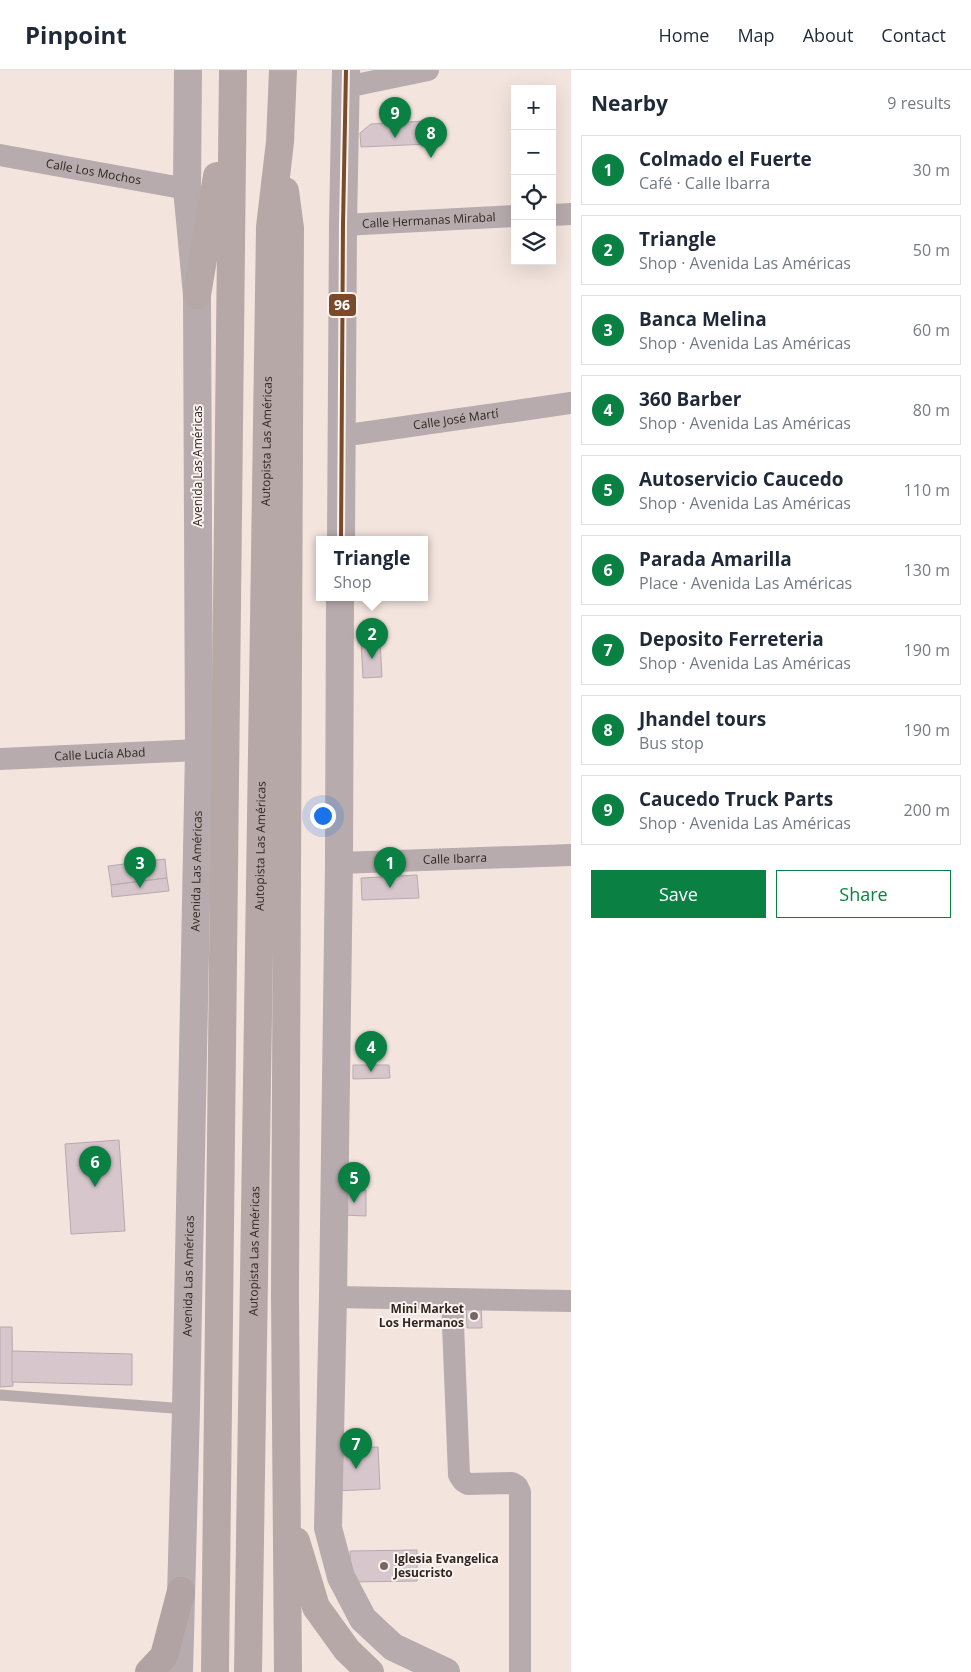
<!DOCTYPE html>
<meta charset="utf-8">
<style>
:root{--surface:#fff;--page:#f2f2f3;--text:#1f2937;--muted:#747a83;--line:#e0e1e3;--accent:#0b8043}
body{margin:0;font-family:"Open Sans",sans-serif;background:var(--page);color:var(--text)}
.controls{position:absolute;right:15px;top:15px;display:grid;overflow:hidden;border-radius:0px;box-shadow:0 5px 20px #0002}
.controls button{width:45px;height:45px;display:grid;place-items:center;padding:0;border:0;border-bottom:1px solid var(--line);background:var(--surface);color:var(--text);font:25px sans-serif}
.you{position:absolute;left:322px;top:745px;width:18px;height:18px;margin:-12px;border:4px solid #fff;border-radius:50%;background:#1a73e8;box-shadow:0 0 0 8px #1a73e833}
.badge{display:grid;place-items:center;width:32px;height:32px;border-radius:50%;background:var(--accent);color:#fff;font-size:16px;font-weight:700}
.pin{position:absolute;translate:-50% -41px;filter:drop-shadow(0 1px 2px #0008)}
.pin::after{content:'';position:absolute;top:26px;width:18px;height:15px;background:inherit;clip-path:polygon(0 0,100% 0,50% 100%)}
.popup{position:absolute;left:316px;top:466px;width:112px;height:65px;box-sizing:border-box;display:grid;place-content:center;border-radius:0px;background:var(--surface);filter:drop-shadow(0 1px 4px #0005);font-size:16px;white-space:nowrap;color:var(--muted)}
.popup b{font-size:19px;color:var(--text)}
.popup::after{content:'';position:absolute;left:50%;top:100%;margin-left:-10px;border:10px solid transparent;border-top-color:var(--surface)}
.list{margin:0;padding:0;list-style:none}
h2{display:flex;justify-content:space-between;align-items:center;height:65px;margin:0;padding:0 20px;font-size:21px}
h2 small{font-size:16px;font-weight:400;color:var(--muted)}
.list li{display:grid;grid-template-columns:32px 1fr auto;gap:15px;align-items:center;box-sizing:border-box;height:70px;margin:0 10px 10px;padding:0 10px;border:1px solid var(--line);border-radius:0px}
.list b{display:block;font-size:19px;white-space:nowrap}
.list p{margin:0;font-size:16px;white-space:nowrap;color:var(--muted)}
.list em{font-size:16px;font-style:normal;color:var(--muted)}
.actions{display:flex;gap:10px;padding:15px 20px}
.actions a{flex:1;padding:11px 0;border:1px solid var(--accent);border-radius:0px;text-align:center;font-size:18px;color:var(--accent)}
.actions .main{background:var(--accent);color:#fff}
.icon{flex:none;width:28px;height:28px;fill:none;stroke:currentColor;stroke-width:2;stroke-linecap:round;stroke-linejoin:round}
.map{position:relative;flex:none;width:571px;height:1602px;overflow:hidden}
header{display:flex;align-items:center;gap:30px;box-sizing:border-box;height:70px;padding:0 25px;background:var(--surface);border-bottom:1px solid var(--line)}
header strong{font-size:24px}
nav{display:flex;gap:28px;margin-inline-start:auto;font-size:18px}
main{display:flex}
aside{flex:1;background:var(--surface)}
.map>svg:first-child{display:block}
.building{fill:#d7c7cd;stroke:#b6aaac}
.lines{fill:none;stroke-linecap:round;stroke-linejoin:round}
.service{stroke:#b7abad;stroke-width:11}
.minor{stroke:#b7abad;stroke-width:22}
.tertiary{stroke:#b7abad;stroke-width:28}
.primary{stroke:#b1a3a3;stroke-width:28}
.motorway{stroke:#b5a8a7;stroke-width:28}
.bus-1-casing{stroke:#faf3f0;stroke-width:8}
.bus-1{stroke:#7a4b2a;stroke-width:4}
.poi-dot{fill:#776863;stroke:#faf3f0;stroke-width:2}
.labels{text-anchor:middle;stroke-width:4;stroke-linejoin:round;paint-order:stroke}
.street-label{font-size:12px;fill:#332621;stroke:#faf3f0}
.poi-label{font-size:12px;font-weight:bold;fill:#332621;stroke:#faf3f0;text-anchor:end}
.line-badge{stroke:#faf3f0;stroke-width:2}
.badge-label{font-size:14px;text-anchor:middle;font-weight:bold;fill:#fff}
</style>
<header>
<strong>Pinpoint</strong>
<nav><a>Home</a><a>Map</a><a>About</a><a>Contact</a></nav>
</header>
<main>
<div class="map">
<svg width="571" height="1602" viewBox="0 0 571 1602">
<rect width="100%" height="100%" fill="#f4e4de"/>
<g class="building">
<path d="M427,51l2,23 -68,3 -1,-14 11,-9z"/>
<path d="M380,569l2,38 -19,1 -2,-37z"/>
<path d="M165,789l2,19 -56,7 -3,-19z"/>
<path d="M417,805l2,23 -57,2 -1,-22z"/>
<path d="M167,808l2,13 -57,6 -1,-12z"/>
<path d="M353,995h36l1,13 -37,1z"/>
<path d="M119,1070l6,91 -54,3 -6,-90z"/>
<path d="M343,1120h23v26l-23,-1z"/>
<path d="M466,1234h15l1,24h-15z"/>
<path d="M0,1257h12l1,59 -13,1z"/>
<path d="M12,1281l120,3v31l-120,-3z"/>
<path d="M378,1377l2,42 -47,2 -1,-42z"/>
<path d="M417,1480v31l-66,1 -1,-31z"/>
</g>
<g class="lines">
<path class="service" d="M0,1325l186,14"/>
<g class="minor">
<path d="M346,17l82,-17"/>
<path id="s1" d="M0,85l187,34"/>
<path d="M552,145l19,-1"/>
<path id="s2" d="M343,155l172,-9"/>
<path id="s3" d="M341,366l230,-33"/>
<path id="s4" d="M0,689l199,-9"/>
<path id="s5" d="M339,793l232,-8"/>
<path d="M333,1227l238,4"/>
<path d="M452,1229l7,176 4,6 5,3 44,-1 5,3 3,6v180"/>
</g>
<g class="tertiary">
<path d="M341,470l2,-315 3,-155"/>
<path d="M340,528l-1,265 -6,434 -5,231 13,49 22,42 30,28 53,25"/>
<path id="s6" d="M179,1602l7,-263 13,-659 -2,-455 -10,-106 1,-119"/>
</g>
<path class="primary" d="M149,1602l15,-16 17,-65"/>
<g class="motorway">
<path d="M285,121l5,37 -5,1068 3,376"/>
<path d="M197,225l20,-119"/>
<path d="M296,1471l20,66 31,43 23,22"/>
<path d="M215,1602l18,-1602"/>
<path id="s7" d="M248,1602l22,-1445 10,-85 3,-72"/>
</g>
<g class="bus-1-casing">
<path id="bus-1" d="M341,470l2,-315 3,-155"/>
</g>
<use href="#bus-1" class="bus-1"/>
</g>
<g class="poi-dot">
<circle cx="474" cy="1246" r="5"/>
<circle cx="384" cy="1496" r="5"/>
</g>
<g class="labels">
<g class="street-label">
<text dy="4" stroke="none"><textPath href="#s1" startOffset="95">Calle Los Mochos</textPath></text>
<text dy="4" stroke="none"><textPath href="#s2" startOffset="86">Calle Hermanas Mirabal</textPath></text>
<text dy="4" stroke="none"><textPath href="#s3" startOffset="116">Calle José Martí</textPath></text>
<text dy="4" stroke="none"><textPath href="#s7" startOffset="1231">Autopista Las Américas</textPath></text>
<text transform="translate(198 396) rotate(-90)" y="4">Avenida Las Américas</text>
<text dy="4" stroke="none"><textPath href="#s4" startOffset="100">Calle Lucía Abad</textPath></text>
<text dy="4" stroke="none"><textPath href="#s7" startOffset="826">Autopista Las Américas</textPath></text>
<text dy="4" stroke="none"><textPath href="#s5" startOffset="116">Calle Ibarra</textPath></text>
<text dy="4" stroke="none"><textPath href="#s6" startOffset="801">Avenida Las Américas</textPath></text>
<text dy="4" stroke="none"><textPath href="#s7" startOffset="421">Autopista Las Américas</textPath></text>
<text dy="4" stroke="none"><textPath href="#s6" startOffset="396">Avenida Las Américas</textPath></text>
</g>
<g class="poi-label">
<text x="464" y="1243">Mini Market<tspan x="464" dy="14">Los Hermanos</tspan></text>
<text x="394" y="1493" text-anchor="start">Iglesia Evangelica<tspan x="394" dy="14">Jesucristo</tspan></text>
</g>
</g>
<rect class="line-badge" x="328" y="223" width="29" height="24" rx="5" fill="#7a4b2a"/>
<g class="badge-label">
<text x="342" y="240">96</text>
</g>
</svg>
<div class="controls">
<button>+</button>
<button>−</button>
<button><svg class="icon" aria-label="locate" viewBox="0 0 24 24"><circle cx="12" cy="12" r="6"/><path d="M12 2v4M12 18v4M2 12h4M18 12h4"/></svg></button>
<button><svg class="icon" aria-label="layers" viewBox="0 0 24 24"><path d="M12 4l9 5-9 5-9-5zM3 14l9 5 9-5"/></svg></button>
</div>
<div class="you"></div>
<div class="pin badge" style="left:390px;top:818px">1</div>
<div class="pin badge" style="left:372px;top:589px">2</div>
<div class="popup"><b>Triangle</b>Shop</div>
<div class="pin badge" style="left:140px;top:818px">3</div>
<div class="pin badge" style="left:371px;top:1002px">4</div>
<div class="pin badge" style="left:354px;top:1133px">5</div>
<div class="pin badge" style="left:95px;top:1117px">6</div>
<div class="pin badge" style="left:356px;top:1399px">7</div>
<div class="pin badge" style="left:431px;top:88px">8</div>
<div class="pin badge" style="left:395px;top:68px">9</div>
</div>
<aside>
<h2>Nearby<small>9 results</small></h2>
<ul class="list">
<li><span class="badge">1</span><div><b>Colmado el Fuerte</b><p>Café · Calle Ibarra</p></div><em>30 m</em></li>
<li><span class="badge">2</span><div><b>Triangle</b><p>Shop · Avenida Las Américas</p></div><em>50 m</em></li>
<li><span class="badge">3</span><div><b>Banca Melina</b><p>Shop · Avenida Las Américas</p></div><em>60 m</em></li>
<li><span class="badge">4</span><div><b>360 Barber</b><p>Shop · Avenida Las Américas</p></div><em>80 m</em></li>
<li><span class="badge">5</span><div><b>Autoservicio Caucedo</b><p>Shop · Avenida Las Américas</p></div><em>110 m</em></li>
<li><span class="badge">6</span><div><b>Parada Amarilla</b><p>Place · Avenida Las Américas</p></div><em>130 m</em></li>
<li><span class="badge">7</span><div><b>Deposito Ferreteria</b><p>Shop · Avenida Las Américas</p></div><em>190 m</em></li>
<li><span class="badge">8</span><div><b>Jhandel tours</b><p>Bus stop</p></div><em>190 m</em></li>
<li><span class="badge">9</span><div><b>Caucedo Truck Parts</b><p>Shop · Avenida Las Américas</p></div><em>200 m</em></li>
</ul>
<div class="actions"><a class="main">Save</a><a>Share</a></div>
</aside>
</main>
